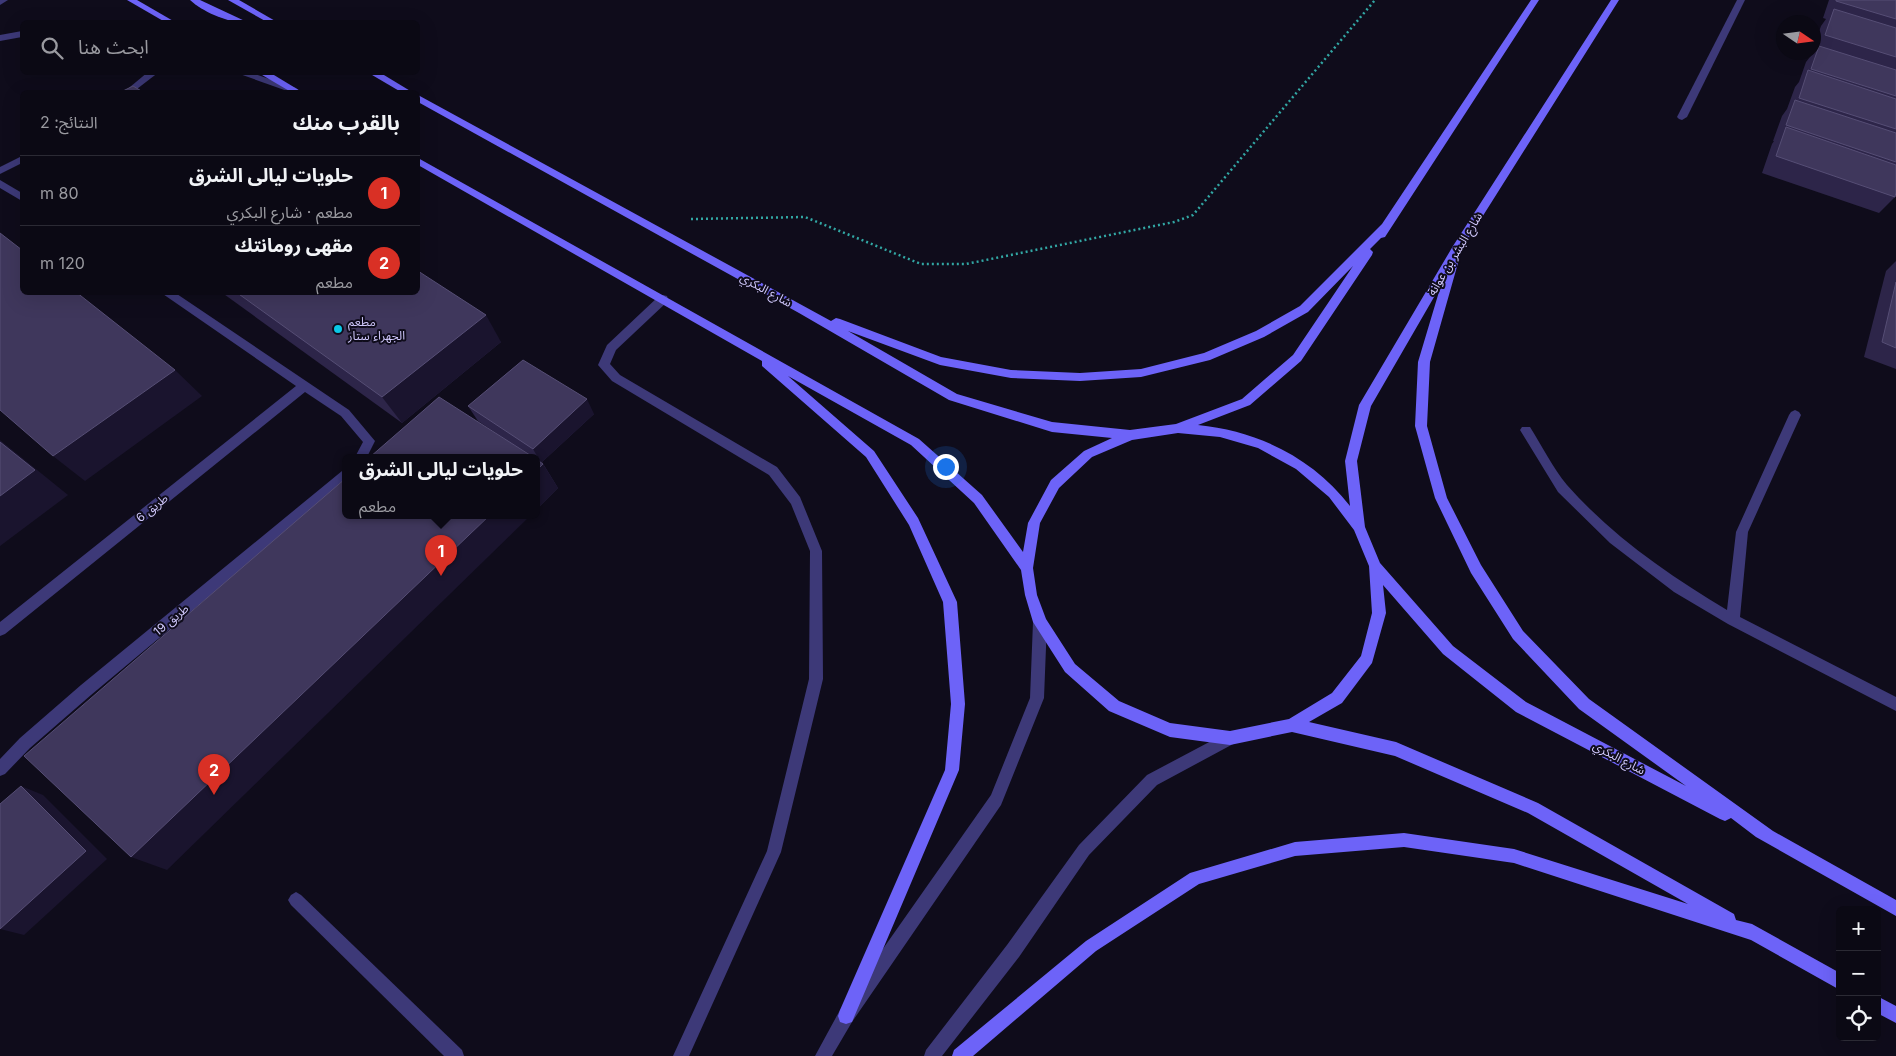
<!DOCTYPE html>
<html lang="ar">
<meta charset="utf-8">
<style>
:root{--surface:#0b0914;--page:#14121d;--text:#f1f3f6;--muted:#9a9aa0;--line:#2b2a34;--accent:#d93025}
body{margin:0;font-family:Inter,"Noto Sans Arabic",sans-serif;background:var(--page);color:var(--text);direction:rtl}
.controls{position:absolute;right:15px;bottom:15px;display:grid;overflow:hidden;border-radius:8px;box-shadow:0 5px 20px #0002}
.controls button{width:45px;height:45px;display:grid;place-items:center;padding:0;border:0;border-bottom:1px solid var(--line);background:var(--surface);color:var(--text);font:25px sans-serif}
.compass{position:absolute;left:1776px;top:15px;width:45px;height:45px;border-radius:50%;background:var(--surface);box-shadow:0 5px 20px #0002;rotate:103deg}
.you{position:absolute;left:945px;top:466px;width:18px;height:18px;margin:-12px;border:4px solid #fff;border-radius:50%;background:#1a73e8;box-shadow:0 0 0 8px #1a73e833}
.badge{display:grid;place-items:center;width:32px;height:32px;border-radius:50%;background:var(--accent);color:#fff;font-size:16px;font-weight:700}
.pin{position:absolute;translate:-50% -41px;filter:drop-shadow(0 1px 2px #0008)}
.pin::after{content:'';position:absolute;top:26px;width:18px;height:15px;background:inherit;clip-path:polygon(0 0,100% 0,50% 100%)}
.popup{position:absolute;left:342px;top:454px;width:198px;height:65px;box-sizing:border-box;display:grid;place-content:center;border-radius:8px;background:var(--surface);filter:drop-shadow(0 1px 4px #0005);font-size:16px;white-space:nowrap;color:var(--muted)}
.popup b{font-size:19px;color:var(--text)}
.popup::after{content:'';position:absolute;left:50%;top:100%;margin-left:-10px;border:10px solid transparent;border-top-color:var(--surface)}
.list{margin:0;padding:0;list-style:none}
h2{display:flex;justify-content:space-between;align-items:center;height:65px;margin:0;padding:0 20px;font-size:21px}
h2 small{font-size:16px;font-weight:400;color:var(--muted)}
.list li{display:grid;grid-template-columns:32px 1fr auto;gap:15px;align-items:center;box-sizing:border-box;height:70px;padding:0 20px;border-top:1px solid var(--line)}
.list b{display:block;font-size:19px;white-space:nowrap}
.list p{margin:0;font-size:16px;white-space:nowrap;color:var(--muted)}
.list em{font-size:16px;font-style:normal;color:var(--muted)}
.icon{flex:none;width:28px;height:28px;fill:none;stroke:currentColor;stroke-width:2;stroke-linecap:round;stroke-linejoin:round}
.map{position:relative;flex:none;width:1896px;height:1056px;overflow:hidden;direction:ltr}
.search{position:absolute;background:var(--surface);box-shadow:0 5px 20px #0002;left:20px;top:20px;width:400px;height:55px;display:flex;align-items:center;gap:12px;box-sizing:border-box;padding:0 18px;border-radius:8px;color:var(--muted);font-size:19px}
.panel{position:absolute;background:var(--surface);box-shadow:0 5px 20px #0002;left:20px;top:90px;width:400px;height:205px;border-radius:8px;direction:rtl}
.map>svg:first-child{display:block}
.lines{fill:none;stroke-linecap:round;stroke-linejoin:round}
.path{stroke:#32a7a4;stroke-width:2.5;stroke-dasharray:2 3;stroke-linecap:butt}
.service{fill:#3d3978;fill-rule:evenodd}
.minor{fill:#3d3978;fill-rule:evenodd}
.tertiary{fill:#3d3978;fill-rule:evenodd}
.secondary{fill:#6d63f8;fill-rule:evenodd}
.wall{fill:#2d2549}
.shaded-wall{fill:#1a142e}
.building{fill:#3f375c;stroke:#564e75}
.poi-dot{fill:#0ac8e6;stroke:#0f0c1b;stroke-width:2}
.labels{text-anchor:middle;stroke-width:4;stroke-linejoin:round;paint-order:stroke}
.street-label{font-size:12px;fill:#d0c8fc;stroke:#0f0c1b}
.poi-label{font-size:12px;fill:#d0c8fc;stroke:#0f0c1b;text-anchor:start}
</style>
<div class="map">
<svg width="1896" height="1056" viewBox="0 0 1896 1056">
<rect width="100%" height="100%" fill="#0f0c1b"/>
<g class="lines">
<path class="path" d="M691,219l114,-2 116,47h45l208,-42 19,-7 182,-215"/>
<g class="service">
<path d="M1737,0h8l-58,117 -5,3 -3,-1 -2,-2z"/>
<path d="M0,180l22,13v8l-22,-13z"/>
<path d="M160,292h14l175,118 26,31 -8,16h-12l8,-15 -22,-26 -36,-24 -300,242 -5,2v-14l296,-236z"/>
<path d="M663,295l4,1 1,3 -1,3 -51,48 -6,14 10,11 157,92 23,30 22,54 1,128 -42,173 -92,204h-16l94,-205 42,-172 1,-128 -19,-47 -22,-29 -157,-94 -14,-16 9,-20 52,-49z"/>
<path d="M1795,410l4,2 2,3 -53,117 -8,85 156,80v14l-168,-87 -54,-32 -64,-49 -52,-51 -38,-62 2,-3h8c12,19 23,41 37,58 45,51 103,91 160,125l9,-78 53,-117 2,-3z"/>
<path d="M346,470v12l-255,213 -61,53 -25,26 -5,2v-17l20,-21 61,-53 261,-214z"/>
<path d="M296,892l5,3 161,155 2,6h-20l-153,-151 -3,-5 3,-5z"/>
</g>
<g class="minor">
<path d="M0,0h8l-8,5z"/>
<path d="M22,31v6l-22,4v-6z"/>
<path d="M148,72h11l-26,20h-9z"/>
<path d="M234,72h15l47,16 2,2 -2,2h-6z"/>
<path d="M22,156v7l-22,11v-7z"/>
</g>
<g class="tertiary">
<path d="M1040,616l5,2 2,4 -3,76 -43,107 -149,217 -20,34h-17l25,-46 151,-215 39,-97 3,-76 2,-4z"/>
<path d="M1230,731l5,2 2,5 -2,5 -78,42 -68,70 -70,102 -77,99h-18l2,-6 81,-105 72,-100 68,-70z"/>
</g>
<g class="secondary">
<path d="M127,0h10l38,22h-10z"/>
<path d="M190,0h10l47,22c-17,2 -44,-10 -57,-22z"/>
<path d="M228,0h11l38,22h-10z"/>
<path d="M1531,0h8l-154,237 -4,1 -11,11 3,3 -1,3 -71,106 -51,44 -52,20c60,6 115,33 152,81l-5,-45 14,-56 94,-159 158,-246h8l-157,249 -32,113 -3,64 20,72 34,67 42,66 66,68 184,132 123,69v16l-140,-79 -25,-19 -6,3 -5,-2 -204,-107 -73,-58 -60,-69 3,28 -14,50 -30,40 -33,19 87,20 142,61 196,111 2,6 16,4 88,49v17l-89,-50 -237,-77 -110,-16 -109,9 -96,28 -103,67 -123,105h-21l2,-6 132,-109 104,-68 105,-31 109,-9 110,16 174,55 -160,-91 -133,-57 -103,-24 -62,13 -60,-8 -61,-26 -44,-39 -32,-50 -8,-27 -4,-25 -47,-67 -63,-58 -123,-69 86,75 44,67 39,84 8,102 -6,66 -107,252 -6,2 -6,-2 -2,-6 2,-6 105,-240 6,-66 -8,-102 -34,-77 -43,-68 -104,-91v-5l-344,-196v-7l501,281 63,56 41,57 5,-29 23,-43 33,-29 28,-13 -60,-6 -103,-32 -150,-87 -381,-211v-7l413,226 5,-3 4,1 101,38 70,13 69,3 61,-4 63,-16 52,-22 44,-25 82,-82zM1353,266l-60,89 -51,44 -66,25 -46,6 -78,-8 -95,-28 -109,-63 92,34 71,13 69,3 61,-4 69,-17 54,-23 44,-25zM1441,285l-23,77 -3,64 20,72 36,75 42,66 66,70 107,77 -160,-84 -73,-56 -73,-83 -15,-36 -8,-66 14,-55zM1178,433l42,4 38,11 38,21 33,28 25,33 15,36 3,47 -11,43 -29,37 -43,26 -59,12 -60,-8 -51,-22 -44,-37 -29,-45 -9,-24 -4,-27 7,-45 19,-35 33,-31 40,-17z"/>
<path d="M257,72h12l33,20h-11z"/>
<path d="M367,72h12l33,20h-11z"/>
<path d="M1877,996l19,10v17l-19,-10z"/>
</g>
</g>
<g class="wall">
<path d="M1829,0h67v192l-1,5 -16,16 -117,-40 10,-29 2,-3h-1l9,-25 5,-7 8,-22 4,-5 7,-20 8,-10v-6l7,-20 5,-7 -3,-1z"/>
<path d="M1896,261v108l-32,-12 22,-86z"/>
<path d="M221,292h197l83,50 -99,81z"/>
<path d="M468,406l126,8 -52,48 16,26 -22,22v-53h-166l154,-5 -46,-31z"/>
</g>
<g class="shaded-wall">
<path d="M486,315l15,27 -99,81 -20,-26z"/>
<path d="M175,370l27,26 -117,85 -32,-25z"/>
<path d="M587,399l7,15 -53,49 -8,-14z"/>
<path d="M0,440l68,55 -68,51z"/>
<path d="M543,464l15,24 -22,22v-39z"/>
<path d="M490,515h41l-364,355 -36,-13z"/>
<path d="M21,786l22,9 64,64 -83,76 -24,-6z"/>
</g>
<g class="building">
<path d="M1836,0h60v19l-60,-18z"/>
<path d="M1834,9l62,19v29l-71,-22z"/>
<path d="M1819,46l77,24v26l-85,-27z"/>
<path d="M1808,70l88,29v30l-97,-31z"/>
<path d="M133,86l10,6h-22z"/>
<path d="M1795,100l101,33v29l-110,-37z"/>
<path d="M1786,127l110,38v27l-1,5 -119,-41z"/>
<path d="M0,233l22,17v42h54l99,78 -122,86 -53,-46z"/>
<path d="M418,271l68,44 -104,82 -146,-105h182z"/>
<path d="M1896,282v66l-14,-6z"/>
<path d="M523,360l64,39 -54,50 -65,-43z"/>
<path d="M439,397l94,60h-163z"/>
<path d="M0,442l35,28 -35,26z"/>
<path d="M536,459l7,5 -7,7z"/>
<path d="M346,478v37h144l-359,342 -107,-101z"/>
<path d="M21,786l65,65 -86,78v-125z"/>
</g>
<circle class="poi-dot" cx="338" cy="329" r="5"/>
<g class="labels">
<g class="street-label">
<text transform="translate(1455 254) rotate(-59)" y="4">شارع البشر بن عوانة</text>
<text transform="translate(766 290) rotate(29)" y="4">شارع البكري</text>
<text transform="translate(152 508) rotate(-39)" y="4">طريق 6</text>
<text transform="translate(171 620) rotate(-40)" y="4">طريق 19</text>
<text transform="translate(1619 758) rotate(28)" y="4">شارع البكري</text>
</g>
<g class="poi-label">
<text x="348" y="326">مطعم<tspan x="348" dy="14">الجهراء ستار</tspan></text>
</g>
</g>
</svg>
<div class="controls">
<button>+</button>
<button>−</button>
<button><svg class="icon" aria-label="locate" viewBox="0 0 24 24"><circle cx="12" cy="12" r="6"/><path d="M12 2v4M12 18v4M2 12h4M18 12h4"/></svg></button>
</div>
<svg class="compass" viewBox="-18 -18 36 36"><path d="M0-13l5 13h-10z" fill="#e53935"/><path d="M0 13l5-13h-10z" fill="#9a9aa0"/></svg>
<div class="you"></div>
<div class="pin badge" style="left:441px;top:576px">1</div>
<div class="popup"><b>حلويات ليالى الشرق</b>مطعم</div>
<div class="pin badge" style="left:214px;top:795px">2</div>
<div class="search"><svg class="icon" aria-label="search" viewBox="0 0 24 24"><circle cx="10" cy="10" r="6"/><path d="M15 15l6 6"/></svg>ابحث هنا</div>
<section class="panel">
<h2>بالقرب منك<small>النتائج: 2</small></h2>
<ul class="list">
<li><span class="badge">1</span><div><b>حلويات ليالى الشرق</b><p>مطعم · شارع البكري</p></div><em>80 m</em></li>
<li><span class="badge">2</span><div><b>مقهى رومانتك</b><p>مطعم</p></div><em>120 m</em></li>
</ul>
</section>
</div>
